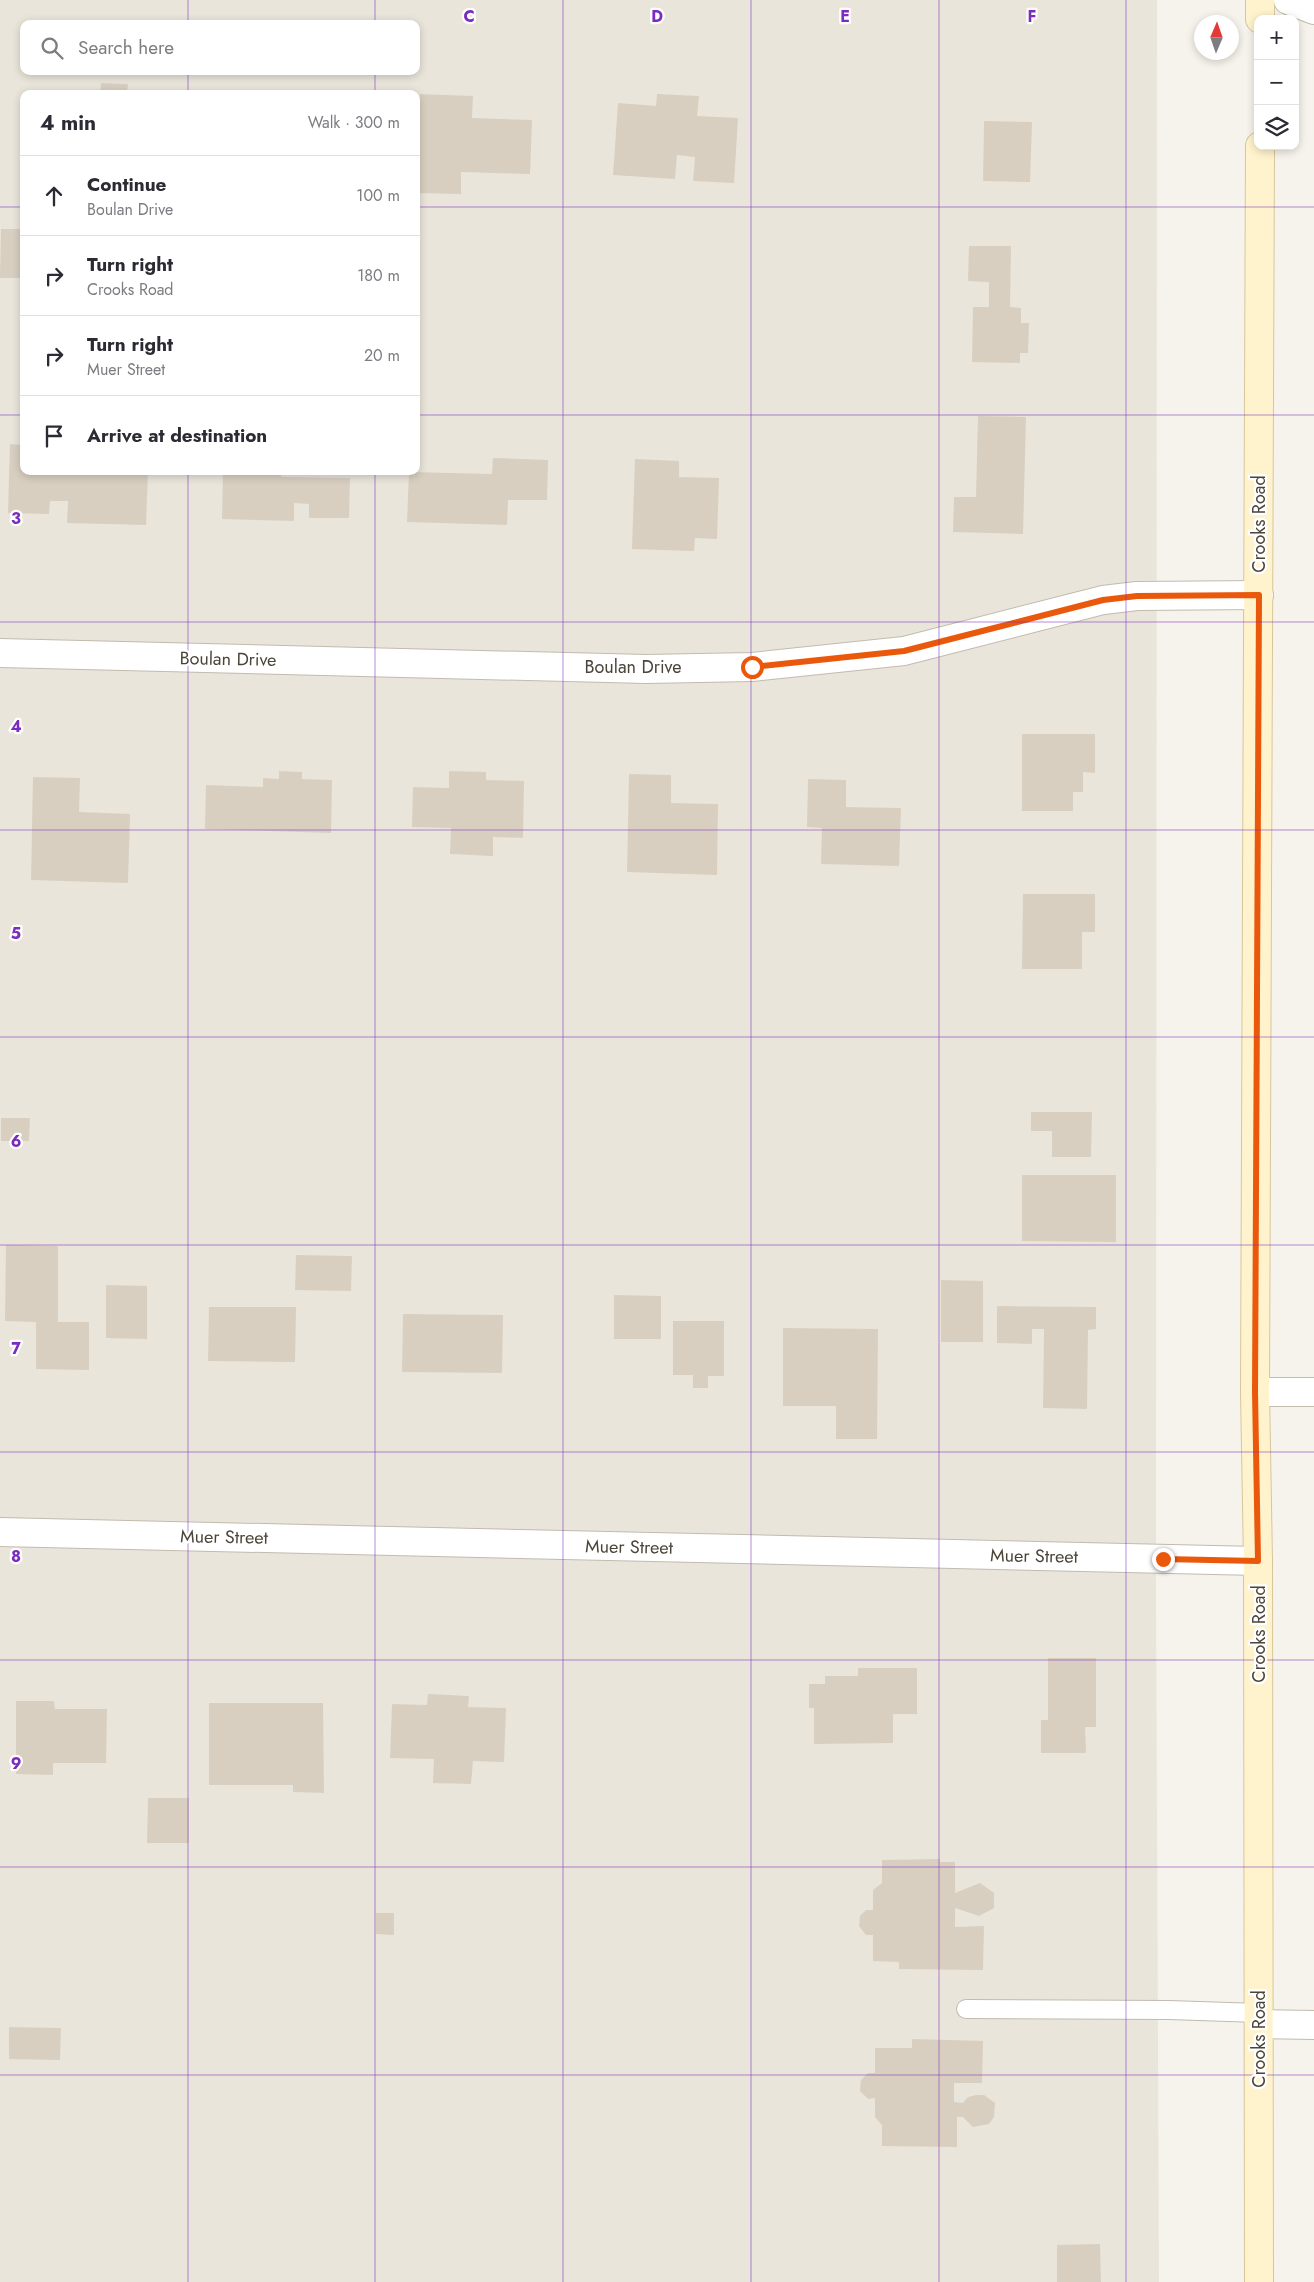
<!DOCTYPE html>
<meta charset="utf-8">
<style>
:root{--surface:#fff;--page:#f2f2f3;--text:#2b2b33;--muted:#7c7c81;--line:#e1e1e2}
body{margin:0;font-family:Jost,sans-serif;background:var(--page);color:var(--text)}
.controls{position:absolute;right:15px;top:15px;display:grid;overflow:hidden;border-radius:10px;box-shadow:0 2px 8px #0003}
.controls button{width:45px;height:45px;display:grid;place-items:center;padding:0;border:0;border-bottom:1px solid var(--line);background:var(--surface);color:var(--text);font:25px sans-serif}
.compass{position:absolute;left:1194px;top:15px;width:45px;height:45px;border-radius:50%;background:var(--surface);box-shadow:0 2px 8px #0003;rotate:2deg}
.stop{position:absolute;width:15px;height:15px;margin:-11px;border:4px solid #ea580c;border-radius:50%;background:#fff}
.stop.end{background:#ea580c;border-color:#fff;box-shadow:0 1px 5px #0008}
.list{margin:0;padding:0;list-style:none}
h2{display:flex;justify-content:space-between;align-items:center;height:65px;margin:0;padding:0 20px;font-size:21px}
h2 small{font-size:16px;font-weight:400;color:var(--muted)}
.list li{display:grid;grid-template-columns:32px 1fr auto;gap:15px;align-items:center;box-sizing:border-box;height:80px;padding:0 20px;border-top:1px solid var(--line)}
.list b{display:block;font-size:19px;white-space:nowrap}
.list p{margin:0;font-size:16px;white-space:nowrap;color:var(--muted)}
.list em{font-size:16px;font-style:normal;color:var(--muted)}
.icon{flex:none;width:28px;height:28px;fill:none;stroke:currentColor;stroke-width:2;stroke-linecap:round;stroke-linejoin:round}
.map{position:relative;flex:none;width:1314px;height:2282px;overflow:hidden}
.search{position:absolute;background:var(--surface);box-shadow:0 2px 8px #0003;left:20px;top:20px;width:400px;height:55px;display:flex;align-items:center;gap:12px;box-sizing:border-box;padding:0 18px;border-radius:10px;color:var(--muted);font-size:19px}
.panel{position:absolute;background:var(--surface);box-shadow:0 2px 8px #0003;left:20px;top:90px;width:400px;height:385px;border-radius:10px}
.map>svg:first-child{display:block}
.residential{fill:#eae5da;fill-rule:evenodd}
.building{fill:#d8cfc1}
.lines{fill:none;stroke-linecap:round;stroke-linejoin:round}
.service-casing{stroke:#c2bbae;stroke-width:20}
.minor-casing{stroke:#c2bbae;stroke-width:30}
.secondary-casing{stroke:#d6c79b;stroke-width:30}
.service{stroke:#fff;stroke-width:18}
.minor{stroke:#fff;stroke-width:28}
.secondary{stroke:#fff3cd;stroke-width:28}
.route{stroke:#ea580c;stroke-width:6}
.grid{fill:none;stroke:#7b2cbf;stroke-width:1;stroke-opacity:0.55}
.labels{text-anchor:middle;stroke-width:4.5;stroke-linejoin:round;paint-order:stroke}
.street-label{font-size:18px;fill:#4b4439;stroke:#fff}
.grid-label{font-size:16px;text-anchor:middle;font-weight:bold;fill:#7b2cbf;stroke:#fff;stroke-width:4.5;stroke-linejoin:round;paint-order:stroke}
</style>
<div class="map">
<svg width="1314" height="2282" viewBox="0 0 1314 2282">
<rect width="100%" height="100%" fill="#f6f3ec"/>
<path class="residential" d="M0,0h1157l-1,1587 3,695h-1159zM24,24h392v47h-392zM24,94h392v377h-392z"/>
<g class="building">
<path d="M101,83l27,1 -1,10h-27z"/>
<path d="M420,94l53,2 -1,22 60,2 -2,54 -69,-2v22l-44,-1z"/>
<path d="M657,94l42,2 -2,20 41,2 -4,65 -41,-2 2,-24 -18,-2 -2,24 -62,-4 5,-72 38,3z"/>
<path d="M984,121l48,1 -2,60 -47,-1z"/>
<path d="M1,229h23v49h-24z"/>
<path d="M969,246h42l-1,61 11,1v15h8l-1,30h-8v10l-48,-1 1,-55h16v-25l-21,-1z"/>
<path d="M978,416l48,1 -3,117 -70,-2 1,-35h22z"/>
<path d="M10,444l14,1v26l71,4v-4h53l-2,54 -79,-2 1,-22h-18l-1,13 -41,-1z"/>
<path d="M493,458l55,2 -1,40h-39l-1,25 -100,-3 2,-50 83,2z"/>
<path d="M635,459l44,2v16l40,1 -2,61 -22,-1 -1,13 -62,-2z"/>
<path d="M223,471h58v6l69,1 -1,40h-40v-14l-15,-1v18l-72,-2z"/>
<path d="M1022,734h73v39l-12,-1v20h-10v19h-51z"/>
<path d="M279,771l23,1v7l30,1 -1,53 -126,-4 1,-44 57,2v-9l16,1z"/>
<path d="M449,771l37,1v8l38,1 -1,57 -30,-1v19l-43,-2 1,-26 -39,-1 1,-40 36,1z"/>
<path d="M629,774l42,1v28l47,1 -1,71 -90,-3z"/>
<path d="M33,777l47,1 -1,34 51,2 -2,69 -97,-3z"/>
<path d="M808,779l38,1v27l55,1 -2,58 -78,-2 1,-36 -15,-1z"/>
<path d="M1023,894h72v38h-13v37h-60z"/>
<path d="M1031,1112h61l-1,45h-39v-26h-21z"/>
<path d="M1,1118h29l-1,23h-28z"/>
<path d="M1022,1175h94v67l-94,-1z"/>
<path d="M6,1245l52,1v76h31v48l-53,-1v-47l-31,-1z"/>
<path d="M296,1255l56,1 -1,35 -56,-1z"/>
<path d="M941,1280l42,1v61h-42z"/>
<path d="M106,1285l41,1v53l-41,-1z"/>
<path d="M614,1295l47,1v43h-47z"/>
<path d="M997,1306l99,1v22l-8,1 -1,79 -44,-1 1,-79h-12v15l-35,-1z"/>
<path d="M209,1307h87l-1,55 -87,-1z"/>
<path d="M403,1314l100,1 -1,58 -100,-1z"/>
<path d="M673,1321h51v55h-16v12h-15v-13h-20z"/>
<path d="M783,1328l95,1 -1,110h-41v-33h-53z"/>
<path d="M1048,1658h48v69h-11l1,26h-45v-33h7z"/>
<path d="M858,1668h59v46h-24v29l-79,1v-36h-5v-24h16v-8h33z"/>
<path d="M428,1694l41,2 -1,11 38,1 -2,54 -31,-1 -2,23 -38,-1 1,-24 -44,-1 2,-54 35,1z"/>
<path d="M16,1701h38l1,8h52l-1,54h-53v12l-37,-1z"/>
<path d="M209,1703h114l1,90 -31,-1v-7h-84z"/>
<path d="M148,1798h41v45h-42z"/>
<path d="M940,1859v3h15v31l25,-10 14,10v15l-15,8 -24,-8v19l29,-1 -1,44 -84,-1v-7l-26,-1v-26h-7l-7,-9 1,-10 6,-6h7v-20l9,-7v-23z"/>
<path d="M376,1913h18v22l-18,-1z"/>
<path d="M9,2027l52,1 -1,32 -51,-1z"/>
<path d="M912,2039l71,2 -1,42h-28v19l9,1 5,-6 8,-2h8l11,8 -1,14 -5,7 -16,3 -10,-10h-6v30l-75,-1v-21l-7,-8v-19l-7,1 -8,-8 1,-11 7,-7h7v-25h37z"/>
<path d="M1100,2244l1,38h-44v-37z"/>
</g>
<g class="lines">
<g class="service-casing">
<path id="service" d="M966,2009l203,1 90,3"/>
</g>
<g class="minor-casing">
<g id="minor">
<path d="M1288,0l26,10"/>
<path d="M0,653l646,16 106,-2 152,-16 199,-51 34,-4 122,-1"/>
<path d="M1255,1392h59"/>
<path d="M0,1532l1258,29"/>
<path d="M1260,2024l54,1"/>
</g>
</g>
<g class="secondary-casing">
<g id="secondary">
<path d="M1260,19v-19"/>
<path d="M1259,2282l-1,-721 -3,-169 5,-1246"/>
</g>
</g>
<use href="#service" class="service"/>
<use href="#minor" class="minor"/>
<use href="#secondary" class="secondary"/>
</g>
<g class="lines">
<path class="route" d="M752,667l152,-16 199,-51 34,-4 122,-1 -4,797 3,169 -95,-2"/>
</g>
<path class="grid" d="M188,0v24M375,0v24M563,0v2282M751,0v2282M939,0v2282M1126,0v2282M188,71v23M375,71v23M0,207h24M416,207h898M0,415h24M416,415h898M188,471v1811M375,471v1811M0,622h1314M0,830h1314M0,1037h1314M0,1245h1314M0,1452h1314M0,1660h1314M0,1867h1314M0,2075h1314"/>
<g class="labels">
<g class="street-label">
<text transform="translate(1259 524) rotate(-90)" y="6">Crooks Road</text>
<text transform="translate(228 659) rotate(1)" y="6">Boulan Drive</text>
<text x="633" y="673">Boulan Drive</text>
<text transform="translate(224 1537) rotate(1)" y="6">Muer Street</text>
<text transform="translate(629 1547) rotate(1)" y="6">Muer Street</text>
<text transform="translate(1034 1556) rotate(1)" y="6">Muer Street</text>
<text transform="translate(1259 1634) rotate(-90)" y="6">Crooks Road</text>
<text transform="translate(1259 2039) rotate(-90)" y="6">Crooks Road</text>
</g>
</g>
<g class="grid-label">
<text x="469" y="22">C</text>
<text x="657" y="22">D</text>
<text x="845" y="22">E</text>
<text x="1032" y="22">F</text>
<text x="16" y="524">3</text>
<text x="16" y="732">4</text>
<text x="16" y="939">5</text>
<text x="16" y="1147">6</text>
<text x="16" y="1354">7</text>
<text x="16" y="1562">8</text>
<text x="16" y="1769">9</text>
</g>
</svg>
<div class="controls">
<button>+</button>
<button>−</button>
<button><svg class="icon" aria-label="layers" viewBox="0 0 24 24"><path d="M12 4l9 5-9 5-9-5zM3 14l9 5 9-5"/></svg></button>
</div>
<svg class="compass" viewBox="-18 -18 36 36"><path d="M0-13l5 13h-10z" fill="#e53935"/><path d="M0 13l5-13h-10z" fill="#7c7c81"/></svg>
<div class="stop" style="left:752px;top:667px"></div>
<div class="stop end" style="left:1163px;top:1559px"></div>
<div class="search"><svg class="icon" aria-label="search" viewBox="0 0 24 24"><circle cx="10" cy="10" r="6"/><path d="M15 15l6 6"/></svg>Search here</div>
<section class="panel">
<h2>4 min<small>Walk · 300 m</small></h2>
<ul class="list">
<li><svg class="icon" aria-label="ahead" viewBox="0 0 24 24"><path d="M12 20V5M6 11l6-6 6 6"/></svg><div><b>Continue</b><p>Boulan Drive</p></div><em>100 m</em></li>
<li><svg class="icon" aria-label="right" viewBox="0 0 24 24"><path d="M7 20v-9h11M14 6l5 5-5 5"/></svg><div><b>Turn right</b><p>Crooks Road</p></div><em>180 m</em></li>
<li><svg class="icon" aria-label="right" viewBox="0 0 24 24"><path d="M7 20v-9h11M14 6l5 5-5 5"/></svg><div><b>Turn right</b><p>Muer Street</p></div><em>20 m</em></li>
<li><svg class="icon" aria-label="arrive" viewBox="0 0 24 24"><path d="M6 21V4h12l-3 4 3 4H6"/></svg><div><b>Arrive at destination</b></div></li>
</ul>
</section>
</div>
